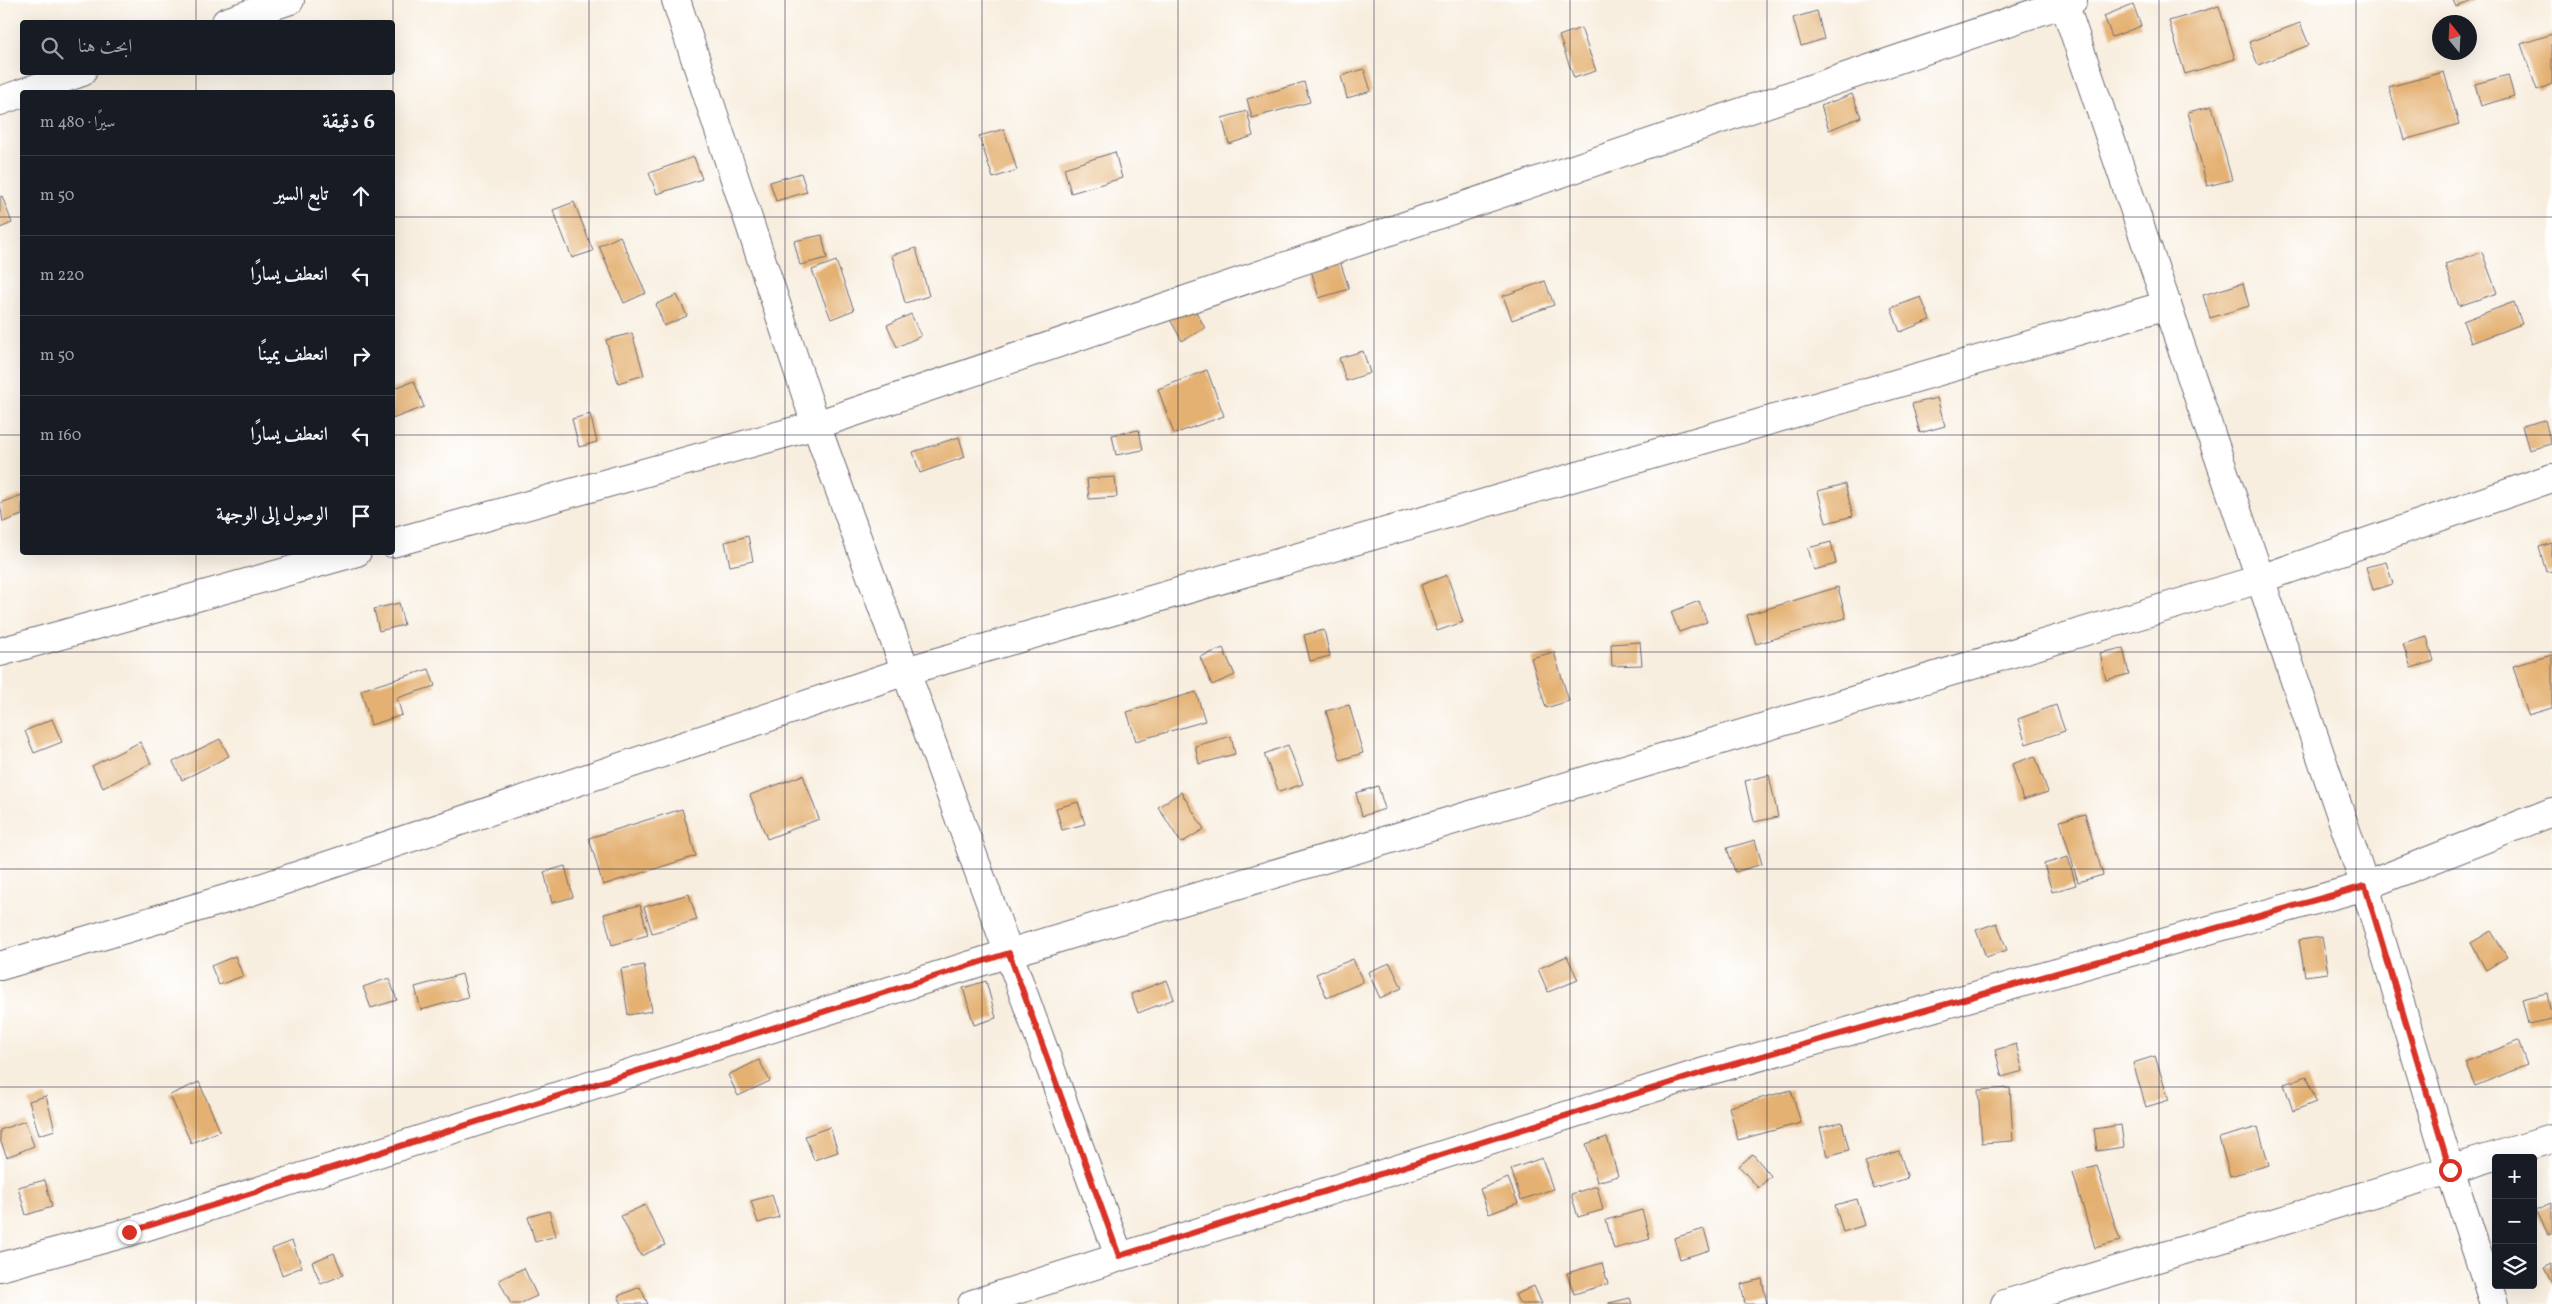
<!DOCTYPE html>
<html lang="ar">
<meta charset="utf-8">
<style>
:root{--surface:#171b24;--page:#20242c;--text:#f1f3f6;--muted:#9ea1a6;--line:#363941}
body{margin:0;font-family:Vollkorn,Amiri,serif;background:var(--page);color:var(--text);direction:rtl}
.controls{position:absolute;right:15px;bottom:15px;display:grid;overflow:hidden;border-radius:5px;box-shadow:0 5px 20px #0002}
.controls button{width:45px;height:45px;display:grid;place-items:center;padding:0;border:0;border-bottom:1px solid var(--line);background:var(--surface);color:var(--text);font:25px sans-serif}
.compass{position:absolute;left:2432px;top:15px;width:45px;height:45px;border-radius:50%;background:var(--surface);box-shadow:0 5px 20px #0002;rotate:342deg}
.stop{position:absolute;width:15px;height:15px;margin:-11px;border:4px solid #d93025;border-radius:50%;background:#fff}
.stop.end{background:#d93025;border-color:#fff;box-shadow:0 1px 5px #0008}
.list{margin:0;padding:0;list-style:none}
h2{display:flex;justify-content:space-between;align-items:center;height:65px;margin:0;padding:0 20px;font-size:21px}
h2 small{font-size:16px;font-weight:400;color:var(--muted)}
.list li{display:grid;grid-template-columns:32px 1fr auto;gap:15px;align-items:center;box-sizing:border-box;height:80px;padding:0 20px;border-top:1px solid var(--line)}
.list b{display:block;font-size:19px;white-space:nowrap}
.list em{font-size:16px;font-style:normal;color:var(--muted)}
.icon{flex:none;width:28px;height:28px;fill:none;stroke:currentColor;stroke-width:2;stroke-linecap:round;stroke-linejoin:round}
.map{position:relative;flex:none;width:2552px;height:1304px;overflow:hidden;direction:ltr}
.search{position:absolute;background:var(--surface);box-shadow:0 5px 20px #0002;left:20px;top:20px;width:375px;height:55px;display:flex;align-items:center;gap:12px;box-sizing:border-box;padding:0 18px;border-radius:5px;color:var(--muted);font-size:19px}
.panel{position:absolute;background:var(--surface);box-shadow:0 5px 20px #0002;left:20px;top:90px;width:375px;height:465px;border-radius:5px;direction:rtl}
.map>svg:first-child{display:block}
.building{fill:#e4b172}
.lines{fill:none;stroke-linecap:round;stroke-linejoin:round}
.minor-casing{stroke:#6d6974;stroke-width:30}
.minor{stroke:#fff;stroke-width:28}
.route{stroke:#d93025;stroke-width:6}
.grid{fill:none;stroke:#22223b;stroke-width:1;stroke-opacity:0.55}
</style>
<div class="map">
<svg width="2552" height="1304" viewBox="0 0 2552 1304">
<rect width="100%" height="100%" fill="#fff"/>
<filter id="ink" filterUnits="userSpaceOnUse"><feTurbulence type="fractalNoise" baseFrequency=".02" numOctaves="2"/><feDisplacementMap in="SourceGraphic" scale="10" xChannelSelector="R" yChannelSelector="G"/><feConvolveMatrix kernelMatrix="1 2 1 2 8 2 1 2 1" color-interpolation-filters="sRGB"/></filter>
<filter id="wash" filterUnits="userSpaceOnUse"><feTurbulence type="fractalNoise" baseFrequency=".0096" numOctaves="4" result="noise"/><feDisplacementMap in="SourceGraphic" scale="20" xChannelSelector="R" yChannelSelector="G"/><feGaussianBlur stdDeviation="1.12" result="paint"/><feColorMatrix in="noise" values="0 0 0 0 0 0 0 0 0 0 0 0 0 0 0 0 0 1.4 0 .05"/><feComposite in="paint" operator="in"/></filter>
<g filter="url(#wash)">
<rect width="100%" height="100%" fill="#f8eedf"/>
<g id="blocks">
<g class="building">
<path d="M2453,0h22l-19,7z"/>
<path d="M2133,4l8,22 -29,11 -8,-21z"/>
<path d="M2219,6l16,53 -50,15 -16,-53z"/>
<path d="M1817,11l7,28 -23,7 -8,-28z"/>
<path d="M2300,23l9,22 -51,20 -9,-23z"/>
<path d="M1581,28l15,43 -22,7 -15,-42z"/>
<path d="M2552,34v50l-15,6 -16,-46z"/>
<path d="M1364,69l7,22 -24,7 -6,-22z"/>
<path d="M2444,72l15,52 -55,16 -15,-53z"/>
<path d="M2508,75l6,21 -33,10 -6,-22z"/>
<path d="M1304,82l6,20 -58,16 -5,-19z"/>
<path d="M1852,94l9,23 -32,13 -8,-24z"/>
<path d="M2212,106l20,74 -25,6 -19,-74z"/>
<path d="M1247,111l6,25 -24,8 -7,-26z"/>
<path d="M1004,129l13,41 -24,8 -14,-42z"/>
<path d="M1115,152l7,26 -51,15 -7,-25z"/>
<path d="M694,157l8,22 -45,15 -8,-21z"/>
<path d="M801,173l6,19 -31,9 -6,-19z"/>
<path d="M2,196l10,27 -12,5v-31z"/>
<path d="M574,202l19,49 -21,7 -19,-48z"/>
<path d="M822,235l5,23 -27,7 -6,-24z"/>
<path d="M620,236l26,57 -22,10 -25,-57z"/>
<path d="M916,248l13,48 -24,7 -13,-48z"/>
<path d="M2482,252l15,41 -38,13 -14,-42z"/>
<path d="M836,261l18,49 -23,9 -19,-49z"/>
<path d="M1340,261l9,28 -30,9 -8,-28z"/>
<path d="M1545,281l9,24 -42,15 -9,-24z"/>
<path d="M2243,283l6,23 -39,12 -7,-23z"/>
<path d="M677,295l10,21 -23,10 -8,-22z"/>
<path d="M1921,297l9,23 -30,12 -9,-24z"/>
<path d="M1190,301l15,27 -23,13 -15,-27z"/>
<path d="M2514,302l8,22 -51,19 -8,-22z"/>
<path d="M911,314l10,22 -24,11 -10,-22z"/>
<path d="M632,333l12,42 -26,8 -12,-43z"/>
<path d="M1363,351l7,22 -24,8 -7,-23z"/>
<path d="M1207,370l17,46 -50,18 -16,-45z"/>
<path d="M414,381l10,26 -32,12v-30z"/>
<path d="M1937,398l8,28 -25,7 -8,-29z"/>
<path d="M590,414l7,28 -18,5 -7,-28z"/>
<path d="M2545,420l6,24 -22,6 -7,-24z"/>
<path d="M1139,430l4,20 -27,5 -4,-20z"/>
<path d="M959,437l6,20 -45,16 -7,-21z"/>
<path d="M1115,477l2,20 -28,2 -2,-20z"/>
<path d="M1845,484l8,32 -27,7 -8,-32z"/>
<path d="M22,495v20l-19,7 -3,-19z"/>
<path d="M748,536l5,25 -23,5 -5,-24z"/>
<path d="M1831,542l5,22 -22,6 -6,-22z"/>
<path d="M2552,543v28l-6,1 -7,-25z"/>
<path d="M2386,562l7,22 -20,6 -7,-23z"/>
<path d="M1447,575l16,47 -26,9 -16,-46z"/>
<path d="M1838,587l8,31 -90,26 -9,-29z"/>
<path d="M1699,601l8,21 -28,10 -8,-20z"/>
<path d="M399,603l5,22 -25,6 -5,-22z"/>
<path d="M1324,630l6,26 -20,5 -6,-26z"/>
<path d="M2427,637l7,24 -23,7 -8,-24z"/>
<path d="M1640,642l2,23 -30,1 -1,-22z"/>
<path d="M1223,648l12,27 -23,10 -12,-28z"/>
<path d="M2123,648l6,26 -23,6 -6,-27z"/>
<path d="M1554,652l15,49 -23,7 -15,-50z"/>
<path d="M2552,655v53l-24,7 -15,-49z"/>
<path d="M429,669l6,17 -38,12 5,17 -31,10 -10,-35z"/>
<path d="M1196,692l9,29 -69,20 -9,-29z"/>
<path d="M1349,705l14,48 -23,7 -14,-49z"/>
<path d="M2056,705l9,26 -39,13 -8,-25z"/>
<path d="M52,719l10,23 -28,11 -9,-22z"/>
<path d="M1231,736l4,18 -36,10 -4,-18z"/>
<path d="M220,739l9,17 -47,24 -9,-18z"/>
<path d="M140,742l11,21 -48,25 -11,-22z"/>
<path d="M1288,745l15,39 -24,8 -15,-38z"/>
<path d="M2035,756l13,36 -25,8 -11,-36z"/>
<path d="M803,775l16,44 -52,20 -17,-44z"/>
<path d="M1769,775l9,42 -24,5 -9,-41z"/>
<path d="M1378,786l7,23 -23,7 -6,-23z"/>
<path d="M1181,792l23,37 -23,14 -23,-36z"/>
<path d="M1078,802l7,22 -23,6 -6,-22z"/>
<path d="M682,809l14,47 -93,29 -14,-47z"/>
<path d="M2085,814l18,61 -25,7 -18,-61z"/>
<path d="M1755,840l7,24 -27,8 -8,-24z"/>
<path d="M2068,857l8,28 -24,7 -8,-28z"/>
<path d="M565,866l8,31 -21,6 -8,-31z"/>
<path d="M689,894l8,26 -45,13 -8,-26z"/>
<path d="M640,905l8,30 -36,10 -8,-31z"/>
<path d="M1997,923l10,27 -21,7 -10,-27z"/>
<path d="M2491,931l16,26 -21,13 -15,-27z"/>
<path d="M2322,937l6,36 -23,3 -6,-36z"/>
<path d="M235,956l8,20 -24,9 -8,-19z"/>
<path d="M1567,956l11,24 -30,12 -10,-23z"/>
<path d="M1353,959l10,23 -36,16 -11,-24z"/>
<path d="M1390,963l12,25 -22,10 -12,-26z"/>
<path d="M644,965l8,46 -24,4 -7,-46z"/>
<path d="M462,974l6,23 -47,13 -6,-23z"/>
<path d="M389,978l8,22 -26,8 -8,-21z"/>
<path d="M1167,980l7,19 -36,14 -7,-19z"/>
<path d="M986,981l10,37 -22,7 -11,-37z"/>
<path d="M2547,993l5,26 -24,5 -6,-25z"/>
<path d="M2518,1041l9,24 -52,21 -10,-24z"/>
<path d="M2016,1044l7,27 -21,6 -7,-27z"/>
<path d="M2155,1056l14,44 -23,7 -13,-44z"/>
<path d="M759,1060l11,21 -32,15 -10,-21z"/>
<path d="M2307,1076l9,26 -23,9 -9,-27z"/>
<path d="M199,1082l21,49 -29,12 -21,-48z"/>
<path d="M2010,1088l3,53 -31,2 -4,-53z"/>
<path d="M1791,1090l10,33 -63,17 -9,-33z"/>
<path d="M46,1096l9,34 -16,5 -10,-34z"/>
<path d="M25,1121l9,25 -27,11 -7,-17v-10z"/>
<path d="M1842,1122l7,28 -22,6 -7,-28z"/>
<path d="M2121,1125l3,22 -27,4 -3,-22z"/>
<path d="M830,1127l8,25 -24,8 -9,-24z"/>
<path d="M2258,1127l11,38 -39,11 -11,-38z"/>
<path d="M1607,1137l11,39 -21,6 -11,-38z"/>
<path d="M1899,1151l9,27 -34,11 -9,-27z"/>
<path d="M1753,1154l18,22 -13,12 -19,-22z"/>
<path d="M1542,1158l11,31 -32,11 -10,-31z"/>
<path d="M2097,1166l23,75 -25,7 -22,-75z"/>
<path d="M1508,1178l10,25 -29,11 -9,-25z"/>
<path d="M45,1180l7,27 -26,8 -8,-28z"/>
<path d="M1597,1186l6,24 -25,7 -7,-23z"/>
<path d="M772,1195l7,22 -21,6 -7,-22z"/>
<path d="M1857,1199l8,26 -22,7 -8,-27z"/>
<path d="M2552,1203v29l-4,2 -12,-24z"/>
<path d="M645,1205l20,40 -24,11 -20,-40z"/>
<path d="M1642,1210l8,29 -36,10 -8,-29z"/>
<path d="M549,1211l7,25 -21,6 -7,-25z"/>
<path d="M1704,1229l6,21 -30,9 -6,-21z"/>
<path d="M292,1241l10,26 -20,8 -10,-26z"/>
<path d="M334,1253l9,22 -22,9 -9,-22z"/>
<path d="M1602,1263l6,21 -34,10 -7,-21z"/>
<path d="M2552,1264v19l-8,-15z"/>
<path d="M524,1268l13,28 -18,8h-8l-12,-24z"/>
<path d="M1762,1279l5,25h-22l-4,-20z"/>
<path d="M1534,1286l8,18h-22l-5,-9z"/>
<path d="M640,1287l8,17h-26l-4,-8z"/>
<path d="M1630,1298l2,6h-23v-1z"/>
</g>
</g>
</g>
<g filter="url(#ink)">
<use href="#blocks" fill-opacity="0" stroke="#6d6974" stroke-width="1"/>
<g class="lines">
<g class="minor-casing">
<g id="minor">
<path d="M676,0l140,425 303,831"/>
<path d="M2063,0l302,886 85,284 44,134"/>
<path d="M226,22l64,-22"/>
<path d="M25,92l57,-20"/>
<path d="M0,101l22,-8"/>
<path d="M392,543l424,-118 1257,-425"/>
<path d="M0,652l357,-100"/>
<path d="M0,966l246,-73 660,-222 1261,-366"/>
<path d="M0,1267l129,-35 880,-279 1251,-374 292,-101"/>
<path d="M972,1304l729,-231 664,-187 187,-74"/>
<path d="M2005,1304l547,-165"/>
</g>
</g>
<use href="#minor" class="minor"/>
</g>
</g>
<g class="lines" filter="url(#ink)">
<path class="route" d="M129,1232l880,-279 110,303 583,-183 663,-187 85,284"/>
</g>
<path class="grid" d="M196,0v22M393,0v1304M589,0v1304M785,0v1304M982,0v1304M1178,0v1304M1374,0v1304M1570,0v1304M1767,0v1304M1963,0v1304M2159,0v1304M2356,0v1304M196,72v20M0,217h22M392,217h2160M0,435h22M392,435h2160M196,552v752M0,652h2552M0,869h2552M0,1087h2552"/>
</svg>
<div class="controls">
<button>+</button>
<button>−</button>
<button><svg class="icon" aria-label="layers" viewBox="0 0 24 24"><path d="M12 4l9 5-9 5-9-5zM3 14l9 5 9-5"/></svg></button>
</div>
<svg class="compass" viewBox="-18 -18 36 36"><path d="M0-13l5 13h-10z" fill="#e53935"/><path d="M0 13l5-13h-10z" fill="#9ea1a6"/></svg>
<div class="stop" style="left:2450px;top:1170px"></div>
<div class="stop end" style="left:129px;top:1232px"></div>
<div class="search"><svg class="icon" aria-label="search" viewBox="0 0 24 24"><circle cx="10" cy="10" r="6"/><path d="M15 15l6 6"/></svg>ابحث هنا</div>
<section class="panel">
<h2>6 دقيقة<small>سيرًا · 480 m</small></h2>
<ul class="list">
<li><svg class="icon" aria-label="ahead" viewBox="0 0 24 24"><path d="M12 20V5M6 11l6-6 6 6"/></svg><div><b>تابع السير</b></div><em>50 m</em></li>
<li><svg class="icon" aria-label="left" viewBox="0 0 24 24"><path d="M17 20v-9H6M10 6l-5 5 5 5"/></svg><div><b>انعطف يسارًا</b></div><em>220 m</em></li>
<li><svg class="icon" aria-label="right" viewBox="0 0 24 24"><path d="M7 20v-9h11M14 6l5 5-5 5"/></svg><div><b>انعطف يمينًا</b></div><em>50 m</em></li>
<li><svg class="icon" aria-label="left" viewBox="0 0 24 24"><path d="M17 20v-9H6M10 6l-5 5 5 5"/></svg><div><b>انعطف يسارًا</b></div><em>160 m</em></li>
<li><svg class="icon" aria-label="arrive" viewBox="0 0 24 24"><path d="M6 21V4h12l-3 4 3 4H6"/></svg><div><b>الوصول إلى الوجهة</b></div></li>
</ul>
</section>
</div>
